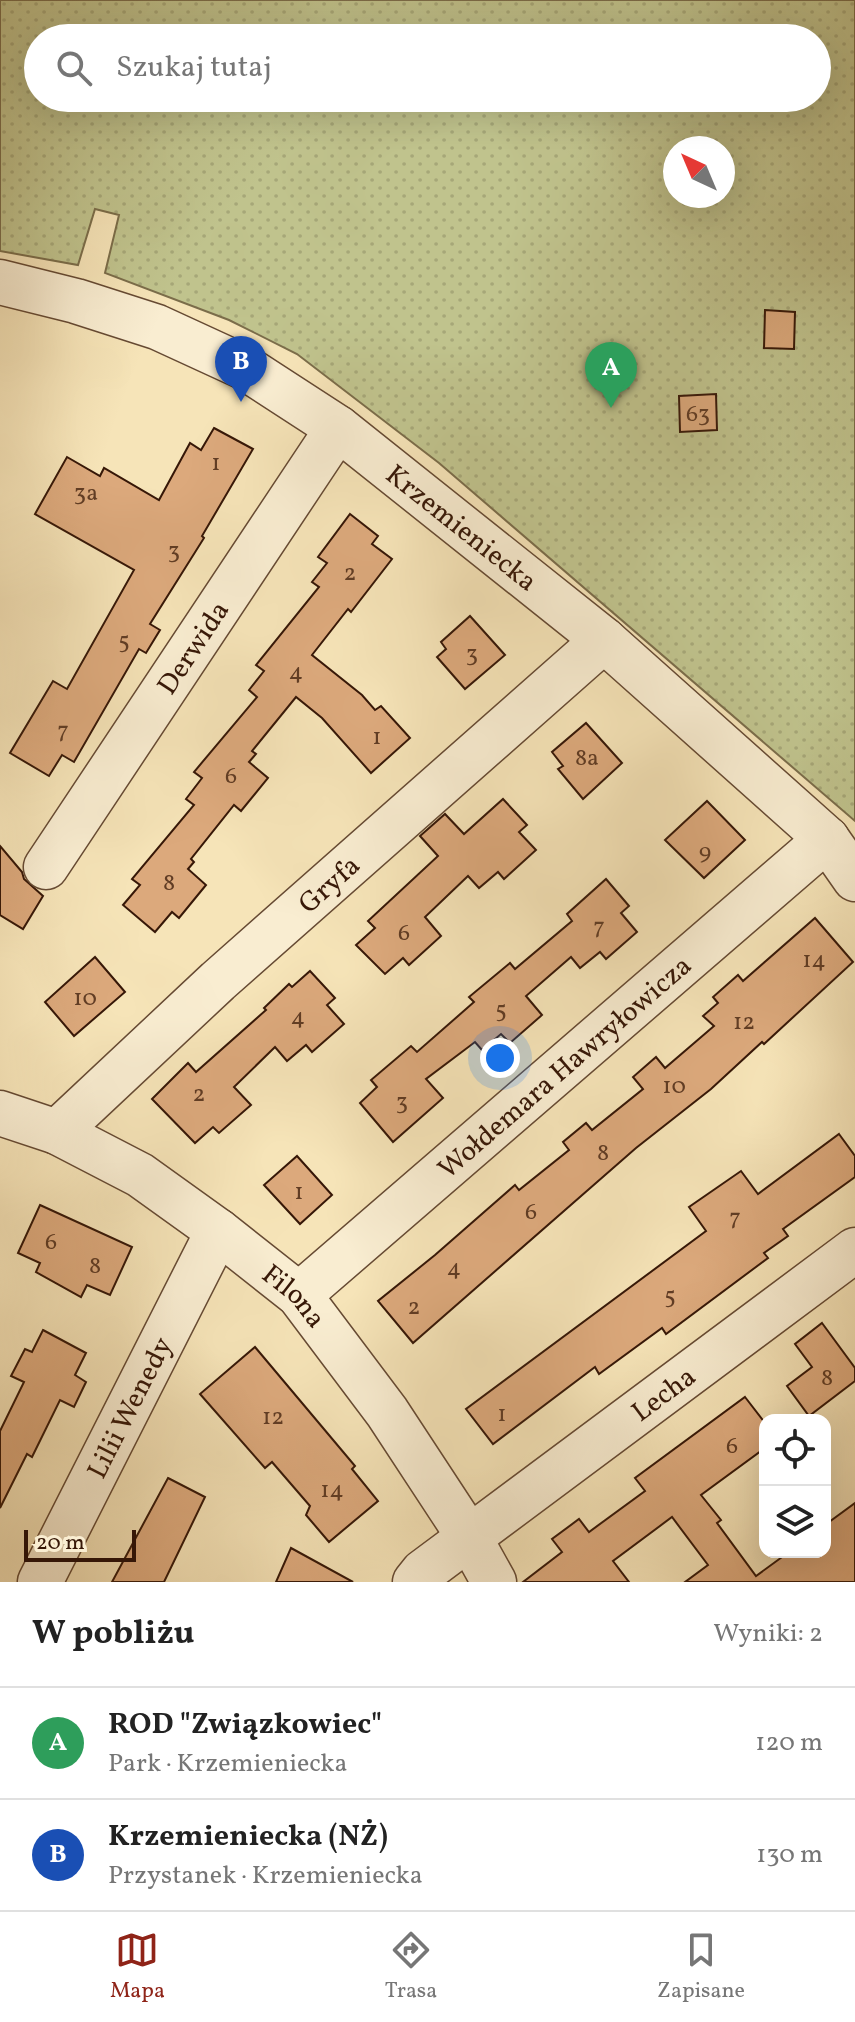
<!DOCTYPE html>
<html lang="pl">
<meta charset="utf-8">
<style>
:root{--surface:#fff;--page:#f2f2f2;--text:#222;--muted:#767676;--line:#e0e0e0;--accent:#8f2418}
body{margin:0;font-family:Vollkorn,serif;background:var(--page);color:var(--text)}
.controls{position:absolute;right:24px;bottom:24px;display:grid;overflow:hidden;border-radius:16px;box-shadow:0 8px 32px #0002}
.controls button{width:72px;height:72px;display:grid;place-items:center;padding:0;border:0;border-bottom:2px solid var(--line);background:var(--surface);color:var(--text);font:40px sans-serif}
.compass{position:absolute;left:663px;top:136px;width:72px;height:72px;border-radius:50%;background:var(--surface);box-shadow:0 8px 32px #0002;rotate:316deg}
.scale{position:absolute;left:24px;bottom:20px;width:112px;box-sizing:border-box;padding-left:8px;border:4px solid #361707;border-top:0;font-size:22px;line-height:28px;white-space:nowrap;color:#361707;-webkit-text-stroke:6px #f9edd1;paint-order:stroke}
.you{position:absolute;left:500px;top:1058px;width:28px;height:28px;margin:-20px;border:6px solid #fff;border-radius:50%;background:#1a73e8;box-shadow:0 0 0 12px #1a73e833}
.badge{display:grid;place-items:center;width:52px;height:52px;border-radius:50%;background:var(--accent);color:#fff;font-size:26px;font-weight:700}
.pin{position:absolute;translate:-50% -66px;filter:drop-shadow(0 2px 4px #0008)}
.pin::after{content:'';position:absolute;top:42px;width:28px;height:24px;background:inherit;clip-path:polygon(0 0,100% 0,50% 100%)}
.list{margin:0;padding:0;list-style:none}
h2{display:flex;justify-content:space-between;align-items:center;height:104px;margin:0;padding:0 32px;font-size:34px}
h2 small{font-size:26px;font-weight:400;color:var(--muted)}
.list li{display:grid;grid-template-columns:52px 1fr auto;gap:24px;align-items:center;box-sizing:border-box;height:112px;padding:0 32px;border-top:2px solid var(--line)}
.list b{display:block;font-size:30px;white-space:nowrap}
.list p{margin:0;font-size:26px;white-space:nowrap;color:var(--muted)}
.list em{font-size:26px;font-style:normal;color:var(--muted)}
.icon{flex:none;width:44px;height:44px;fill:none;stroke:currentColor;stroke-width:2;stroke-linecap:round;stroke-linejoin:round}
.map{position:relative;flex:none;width:855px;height:1582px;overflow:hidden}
.search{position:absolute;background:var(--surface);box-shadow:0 8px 32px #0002;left:24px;right:24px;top:24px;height:88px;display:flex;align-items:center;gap:20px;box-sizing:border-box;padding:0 28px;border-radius:44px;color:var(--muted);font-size:30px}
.sheet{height:328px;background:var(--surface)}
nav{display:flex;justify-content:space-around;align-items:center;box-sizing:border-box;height:112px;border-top:2px solid var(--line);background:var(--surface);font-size:22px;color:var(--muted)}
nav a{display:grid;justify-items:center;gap:4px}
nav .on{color:var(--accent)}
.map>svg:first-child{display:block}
.garden{fill:url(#garden-dots);stroke:#7b6d4a;stroke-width:2;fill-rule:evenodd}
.building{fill:#dca97c;stroke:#361707;stroke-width:2}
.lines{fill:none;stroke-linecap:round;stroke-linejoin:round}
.minor-casing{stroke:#664a33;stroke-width:47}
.minor{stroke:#f9edd1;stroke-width:44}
.labels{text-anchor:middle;stroke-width:7;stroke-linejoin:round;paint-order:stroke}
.number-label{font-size:24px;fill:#603c24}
.street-label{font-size:28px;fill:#361707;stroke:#f9edd1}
</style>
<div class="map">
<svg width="855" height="1582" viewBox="0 0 855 1582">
<defs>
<pattern id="garden-dots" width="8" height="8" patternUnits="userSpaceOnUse" patternTransform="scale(2)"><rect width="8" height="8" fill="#c0c38d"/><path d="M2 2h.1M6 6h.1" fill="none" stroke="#a6a778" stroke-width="1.8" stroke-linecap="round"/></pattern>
</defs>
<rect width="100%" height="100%" fill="#f6e4b8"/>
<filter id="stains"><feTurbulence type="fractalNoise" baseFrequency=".0025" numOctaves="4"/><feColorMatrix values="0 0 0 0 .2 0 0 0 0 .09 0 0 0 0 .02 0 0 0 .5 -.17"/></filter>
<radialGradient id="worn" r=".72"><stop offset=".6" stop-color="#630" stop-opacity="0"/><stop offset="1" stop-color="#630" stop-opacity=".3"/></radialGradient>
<path class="garden" d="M0,0h855v821l-416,-358 -142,-109 -68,-34 -124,-47 14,-58 -24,-6 -17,56 -78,-14zM38,38h779v60h-779zM675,148h48v48h-48z"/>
<g class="building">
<path d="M765,310l30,2 -1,37 -30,-1z"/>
<path d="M716,394l1,36 -37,2 -1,-36z"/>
<path d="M214,428l39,21 -51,87 2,2 -54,86 10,6 -14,23 -7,-4 -65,113 -12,-7 -13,21 -39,-23 43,-72 14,8 67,-119 -99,-56 32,-57 33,19 4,-8 55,32 31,-57 11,7z"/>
<path d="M350,514l28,22 -6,8 20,15 -41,53 -3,-3 -36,46 50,40 13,15 6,-4 29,32 -39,35 -49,-55 -26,-21 -44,54 4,3 -7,8 19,16 -27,33 -7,-6 -43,54 3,3 -6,7 18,16 -27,33 -7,-6 -17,20 -32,-27 17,-20 -8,-6 62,-74 -8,-6 16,-21 -8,-6 63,-75 -8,-7 15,-19 -8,-6 63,-78 -7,-5 15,-19 -9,-6z"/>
<path d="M470,616l35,39 -40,34 -28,-32 9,-8 -5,-7z"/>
<path d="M586,723l36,40 -39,36 -25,-30 5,-3 -11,-14z"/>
<path d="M503,799l24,26 -8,7 17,18 -32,29 -6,-7 -19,16 -11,-12 -43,41 16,19 -32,29 -6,-7 -18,16 -29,-29 19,-17 -7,-7 70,-65 -18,-20 25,-22 19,20z"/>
<path d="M707,801l38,39 -41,38 -39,-38z"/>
<path d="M0,846l22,26 2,7 19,17 -20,33 -23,-14z"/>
<path d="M606,879l23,27 -8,7 16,19 -31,27 -6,-7 -20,16 -9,-11 -45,39 16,19 -32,28 -9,-9 -19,16 -7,-8 -49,37 17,19 -50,44 -33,-39 17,-16 -6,-7 40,-34 6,6 57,-50 -5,-5 41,-34 5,6 57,-48 -5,-7z"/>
<path d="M815,918l38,44 -89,82 -2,-2 -51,47 -75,59 -223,195 -35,-42 57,-46 80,-70 4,5 50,-40 -6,-8 23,-19 6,7 51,-41 -10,-12 23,-20 9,11 49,-42 -11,-10 15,-13 -5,-6 25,-22 5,6z"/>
<path d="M95,957l30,35 -51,44 -29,-34z"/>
<path d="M310,971l25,27 -8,7 17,19 -32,28 -6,-7 -19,16 -12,-14 -41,40 17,18 -32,28 -6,-6 -18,16 -43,-44 36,-36 8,9 70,-62 -2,-2 25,-24 3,3z"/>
<path d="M839,1134l16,22v21l-72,52 5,7 -24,17 4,5 -102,76 -4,-6 -63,46 -4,-7 -102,77 -27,-35 240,-178 -17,-24 52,-36 17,23z"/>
<path d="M297,1156l35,39 -32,29 -36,-39z"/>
<path d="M40,1205l92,42 -22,48 -23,-10 -6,12 -45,-25 4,-9 -22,-10z"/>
<path d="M822,1323l33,45v13l-46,35 -22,-30 25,-19 -17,-23z"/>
<path d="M43,1330l43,23 -11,22 11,7 -12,25 -14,-7 -28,57 -5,-3 -27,54v-77l24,-49 -13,-6 14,-27 7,3z"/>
<path d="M255,1347l100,119 -3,3 26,32 -49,41 -23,-27 4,-9 -38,-44 -7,6 -65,-74z"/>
<path d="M745,1397l20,26v25l-64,47 20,25 -4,3 39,53 33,-24h36v-27l30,-22v79h-170l23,-17 -36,-48 -59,44 16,21h-106l39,-30 -10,-13 27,-20 10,13 56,-41 -10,-13z"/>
<path d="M168,1478l37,19 -41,85h-52z"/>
<path d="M291,1548l62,34h-77z"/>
</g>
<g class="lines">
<g class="minor-casing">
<g id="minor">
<path id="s1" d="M0,282l76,19 81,26 87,40 94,61 266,212 223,199 28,40"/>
<path id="s2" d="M46,867l292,-439"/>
<path id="s3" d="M0,1113l57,19 83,43 78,56 81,64 88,117 82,125 25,45"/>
<path id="s4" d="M57,1132l161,-151 386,-341"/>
<path id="s5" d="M299,1295l528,-456"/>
<path id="s6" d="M40,1582l178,-351"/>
<path id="s7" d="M415,1582l8,-10 432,-322"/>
</g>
</g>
<use href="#minor" class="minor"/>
</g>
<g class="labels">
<g class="number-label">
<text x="698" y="421">63</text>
<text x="216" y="470">1</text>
<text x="86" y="500">3a</text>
<text x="174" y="558">3</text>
<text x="350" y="580">2</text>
<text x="124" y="648">5</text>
<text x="472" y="661">3</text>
<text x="296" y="679">4</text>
<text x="63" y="738">7</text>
<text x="377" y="744">1</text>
<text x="587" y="765">8a</text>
<text x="231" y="783">6</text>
<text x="705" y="859">9</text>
<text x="169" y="890">8</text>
<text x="599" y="934">7</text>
<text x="404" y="940">6</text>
<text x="814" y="967">14</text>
<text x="85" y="1005">10</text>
<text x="501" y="1017">5</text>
<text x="298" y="1024">4</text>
<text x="744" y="1029">12</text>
<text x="674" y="1093">10</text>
<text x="199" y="1101">2</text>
<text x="402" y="1109">3</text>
<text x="603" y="1160">8</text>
<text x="299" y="1199">1</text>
<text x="531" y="1219">6</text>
<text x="735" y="1225">7</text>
<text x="51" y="1249">6</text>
<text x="95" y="1273">8</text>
<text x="454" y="1275">4</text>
<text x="670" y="1303">5</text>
<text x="414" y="1314">2</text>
<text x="827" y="1385">8</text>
<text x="502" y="1421">1</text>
<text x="273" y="1424">12</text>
<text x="732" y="1453">6</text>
<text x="332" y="1497">14</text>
</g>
<g class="street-label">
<text dy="10" stroke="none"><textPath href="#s1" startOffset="530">Krzemieniecka</textPath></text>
<text dy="10" stroke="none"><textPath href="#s2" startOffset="264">Derwida</textPath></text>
<text dy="10" stroke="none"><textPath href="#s4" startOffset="368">Gryfa</textPath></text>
<text dy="10" stroke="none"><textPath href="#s5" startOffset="350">Wołdemara Hawryłowicza</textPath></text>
<text dy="10" stroke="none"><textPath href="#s3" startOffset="350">Filona</textPath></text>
<text dy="10" stroke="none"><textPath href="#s7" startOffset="312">Lecha</textPath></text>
<text dy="10" stroke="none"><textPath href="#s6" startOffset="196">Lilii Wenedy</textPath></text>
</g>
</g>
<rect width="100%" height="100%" filter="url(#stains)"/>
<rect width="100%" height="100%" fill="url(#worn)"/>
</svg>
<div class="controls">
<button><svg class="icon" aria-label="locate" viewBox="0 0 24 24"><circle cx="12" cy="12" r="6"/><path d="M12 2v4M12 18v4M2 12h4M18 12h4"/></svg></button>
<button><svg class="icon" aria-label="layers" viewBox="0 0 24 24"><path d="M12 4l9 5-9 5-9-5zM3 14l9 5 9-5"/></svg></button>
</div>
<svg class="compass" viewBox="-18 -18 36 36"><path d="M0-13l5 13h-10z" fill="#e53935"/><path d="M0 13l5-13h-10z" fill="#767676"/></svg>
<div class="scale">20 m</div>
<div class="you"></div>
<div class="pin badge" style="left:611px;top:408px;background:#2e9e5b">A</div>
<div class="pin badge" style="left:241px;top:402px;background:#1a4fb4">B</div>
<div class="search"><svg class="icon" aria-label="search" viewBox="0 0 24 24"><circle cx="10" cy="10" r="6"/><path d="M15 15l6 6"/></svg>Szukaj tutaj</div>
</div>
<section class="sheet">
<h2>W pobliżu<small>Wyniki: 2</small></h2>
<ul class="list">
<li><span class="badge" style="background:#2e9e5b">A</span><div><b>ROD &quot;Związkowiec&quot;</b><p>Park · Krzemieniecka</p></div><em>120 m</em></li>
<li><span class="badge" style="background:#1a4fb4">B</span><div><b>Krzemieniecka (NŻ)</b><p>Przystanek · Krzemieniecka</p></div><em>130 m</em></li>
</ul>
</section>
<nav>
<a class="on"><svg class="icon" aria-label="map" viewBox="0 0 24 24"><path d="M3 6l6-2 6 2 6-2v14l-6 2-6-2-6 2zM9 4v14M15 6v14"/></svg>Mapa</a>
<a><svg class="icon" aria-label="directions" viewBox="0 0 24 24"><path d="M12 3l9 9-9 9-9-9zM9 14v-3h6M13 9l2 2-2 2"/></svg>Trasa</a>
<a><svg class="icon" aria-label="saved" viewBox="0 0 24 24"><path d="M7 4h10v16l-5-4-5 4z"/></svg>Zapisane</a>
</nav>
